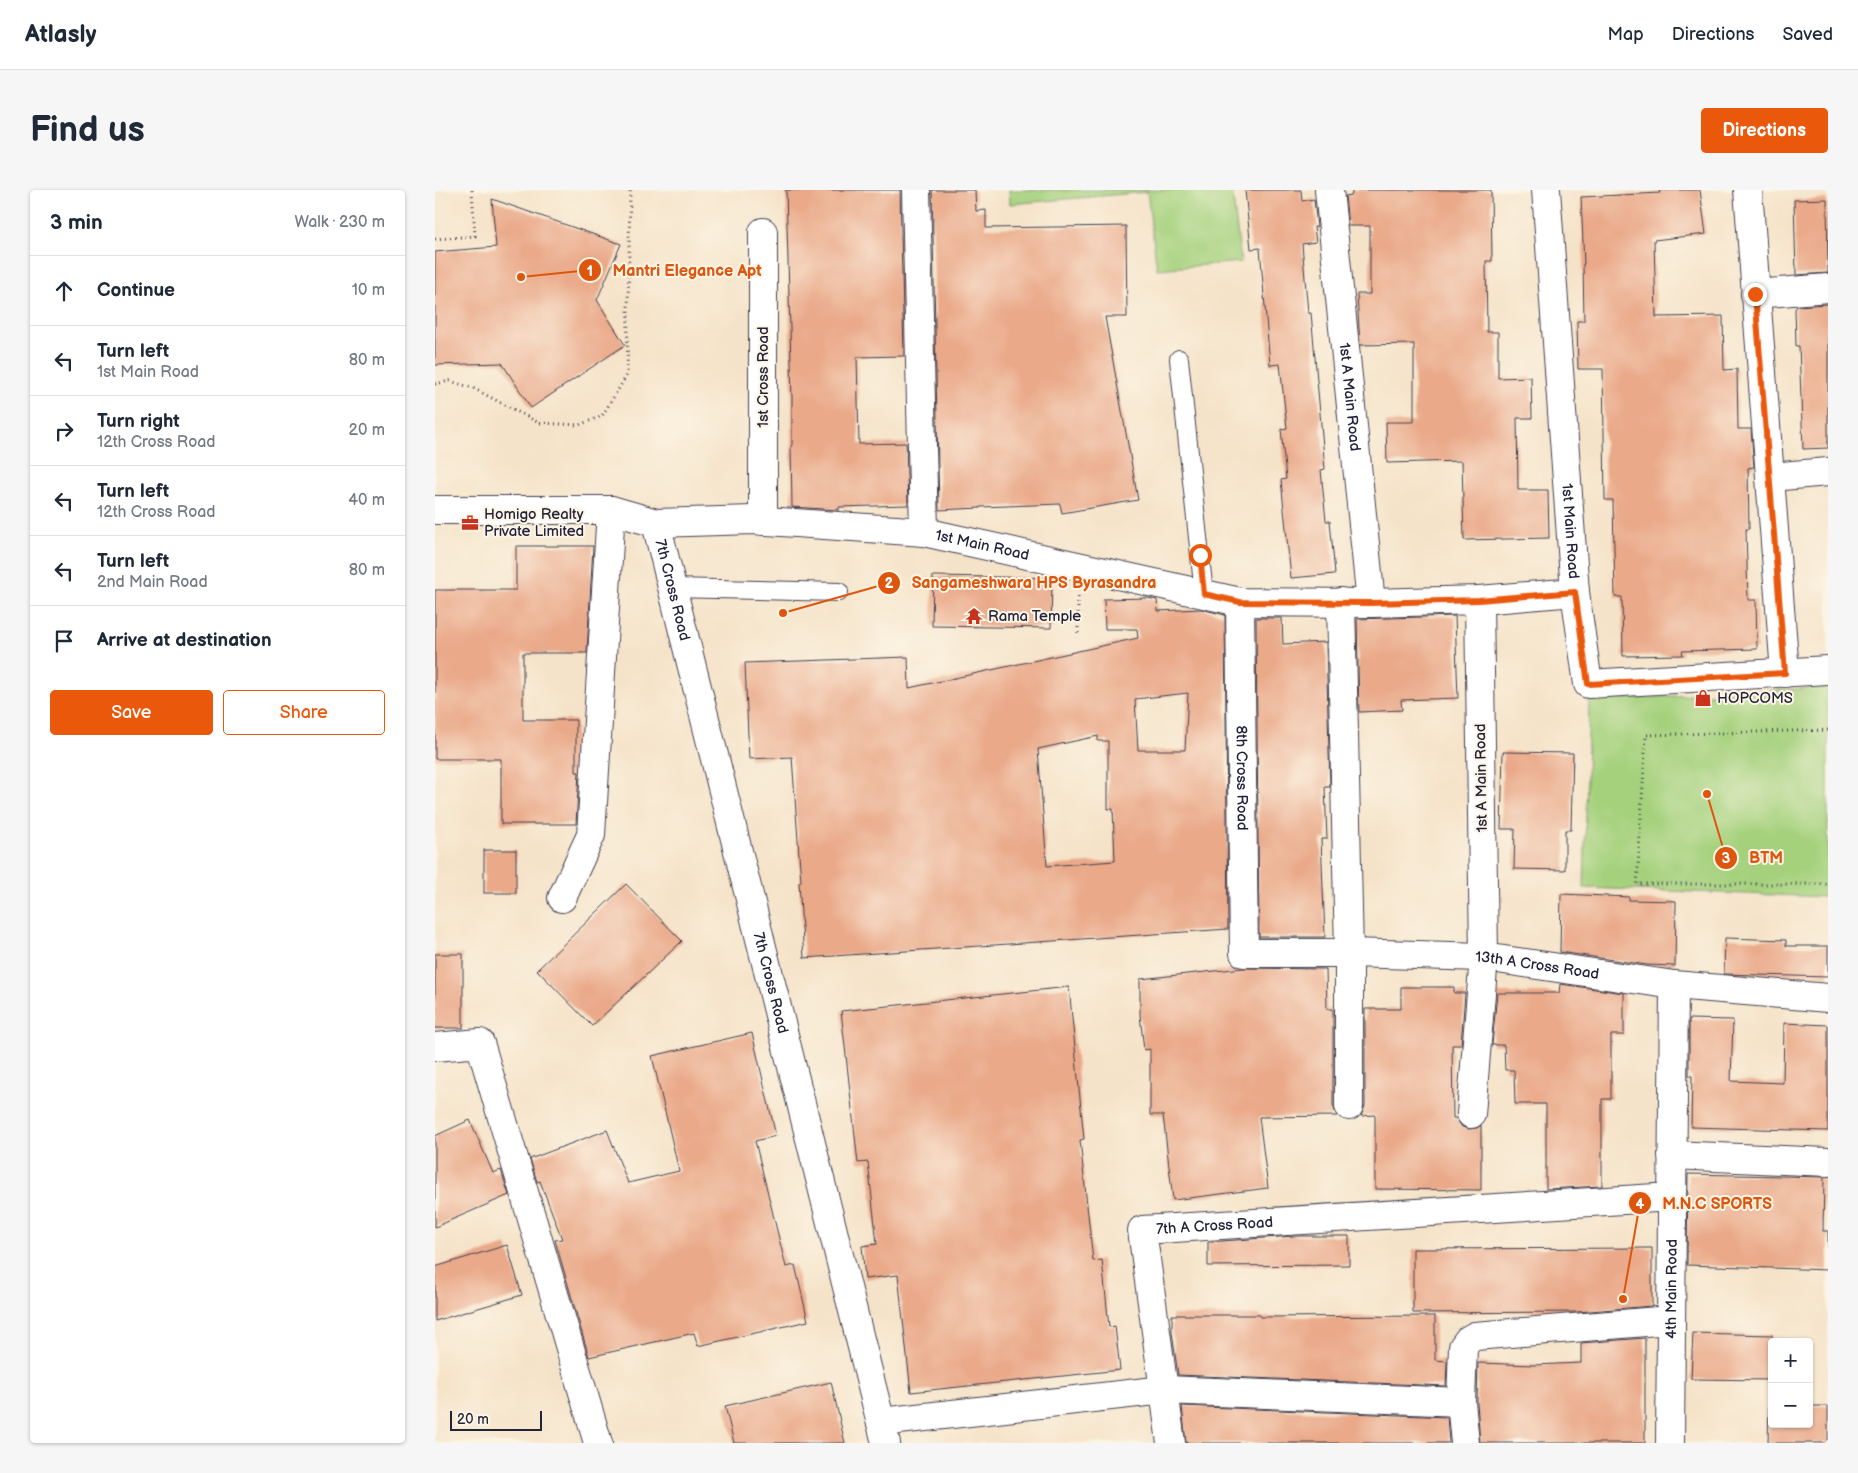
<!DOCTYPE html>
<meta charset="utf-8">
<style>
:root{--surface:#fff;--page:#f6f6f7;--text:#1f2937;--muted:#747a83;--line:#e0e1e3;--accent:#ea580c}
body{margin:0;font-family:"Balsamiq Sans",sans-serif;background:var(--page);color:var(--text)}
.controls{position:absolute;right:15px;bottom:15px;display:grid;overflow:hidden;border-radius:5px;box-shadow:0 1px 4px #0004}
.controls button{width:45px;height:45px;display:grid;place-items:center;padding:0;border:0;border-bottom:1px solid var(--line);background:var(--surface);color:var(--text);font:25px sans-serif}
.scale{position:absolute;left:15px;bottom:12px;width:92px;box-sizing:border-box;padding-left:5px;border:2px solid #22223b;border-top:0;font-size:14px;line-height:18px;white-space:nowrap;color:#22223b;-webkit-text-stroke:4px #fcf5e5;paint-order:stroke}
.stop{position:absolute;width:15px;height:15px;margin:-11px;border:4px solid #ea580c;border-radius:50%;background:#fff}
.stop.end{background:#ea580c;border-color:#fff;box-shadow:0 1px 5px #0008}
.list{margin:0;padding:0;list-style:none}
h2{display:flex;justify-content:space-between;align-items:center;height:65px;margin:0;padding:0 20px;font-size:21px}
h2 small{font-size:16px;font-weight:400;color:var(--muted)}
.list li{display:grid;grid-template-columns:32px 1fr auto;gap:15px;align-items:center;box-sizing:border-box;height:70px;padding:0 20px;border-top:1px solid var(--line)}
.list b{display:block;font-size:19px;white-space:nowrap}
.list p{margin:0;font-size:16px;white-space:nowrap;color:var(--muted)}
.list em{font-size:16px;font-style:normal;color:var(--muted)}
.actions{display:flex;gap:10px;padding:15px 20px}
.actions a{flex:1;padding:11px 0;border:1px solid var(--accent);border-radius:5px;text-align:center;font-size:18px;color:var(--accent)}
.actions .main{background:var(--accent);color:#fff}
.icon{flex:none;width:28px;height:28px;fill:none;stroke:currentColor;stroke-width:2;stroke-linecap:round;stroke-linejoin:round}
.map{position:relative;flex:none;width:1393px;height:1253px;overflow:hidden;border-radius:5px}
header{display:flex;align-items:center;gap:30px;box-sizing:border-box;height:70px;padding:0 25px;background:var(--surface);border-bottom:1px solid var(--line)}
header strong{font-size:24px}
nav{display:flex;gap:28px;margin-inline-start:auto;font-size:18px}
.intro{display:flex;align-items:center;justify-content:space-between;box-sizing:border-box;height:120px;padding:0 30px}
h1{margin:0;font-size:35px}
.button{padding:12px 22px;border-radius:5px;background:var(--accent);color:#fff;font-size:18px;font-weight:700}
main{display:flex;gap:30px;padding:0 30px}
aside{flex:1;background:var(--surface);border-radius:5px;box-shadow:0 1px 4px #0004}
.map>svg:first-child{display:block}
.green{fill:#a5d17d;stroke:#647a5c}
.building{fill:#eaa989;fill-rule:evenodd}
.lines{fill:none;stroke-linecap:round;stroke-linejoin:round}
.lane-casing{stroke:#423f50;stroke-width:20}
.street-casing{stroke:#423f50;stroke-width:30}
.path{stroke:#423f50;stroke-width:3;stroke-dasharray:1 4;stroke-linecap:butt}
.lane{stroke:#fff;stroke-width:18}
.street{stroke:#fff;stroke-width:28}
.route{stroke:#ea580c;stroke-width:6}
.labels{text-anchor:middle;stroke-width:4;stroke-linejoin:round;paint-order:stroke}
.street-label{font-size:15px;fill:#22223b;stroke:#fcf5e5}
.poi-label{font-size:15px;fill:#22223b;stroke:#fcf5e5;text-anchor:start}
.leader{fill:none;stroke:#de560e;stroke-width:2}
.callout-dot{fill:#de560e;stroke:#fcf5e5;stroke-width:2}
.mark-label{font-size:15px;text-anchor:middle;font-weight:bold;fill:#fff}
.callout-label{font-size:16px;text-anchor:middle;font-weight:bold;fill:#de560e;stroke:#fcf5e5;stroke-width:4;stroke-linejoin:round;paint-order:stroke}
</style>
<header>
<strong>Atlasly</strong>
<nav><a>Map</a><a>Directions</a><a>Saved</a></nav>
</header>
<div class="intro"><h1>Find us</h1><a class="button">Directions</a></div>
<main>
<aside>
<h2>3 min<small>Walk · 230 m</small></h2>
<ul class="list">
<li><svg class="icon" aria-label="ahead" viewBox="0 0 24 24"><path d="M12 20V5M6 11l6-6 6 6"/></svg><div><b>Continue</b></div><em>10 m</em></li>
<li><svg class="icon" aria-label="left" viewBox="0 0 24 24"><path d="M17 20v-9H6M10 6l-5 5 5 5"/></svg><div><b>Turn left</b><p>1st Main Road</p></div><em>80 m</em></li>
<li><svg class="icon" aria-label="right" viewBox="0 0 24 24"><path d="M7 20v-9h11M14 6l5 5-5 5"/></svg><div><b>Turn right</b><p>12th Cross Road</p></div><em>20 m</em></li>
<li><svg class="icon" aria-label="left" viewBox="0 0 24 24"><path d="M17 20v-9H6M10 6l-5 5 5 5"/></svg><div><b>Turn left</b><p>12th Cross Road</p></div><em>40 m</em></li>
<li><svg class="icon" aria-label="left" viewBox="0 0 24 24"><path d="M17 20v-9H6M10 6l-5 5 5 5"/></svg><div><b>Turn left</b><p>2nd Main Road</p></div><em>80 m</em></li>
<li><svg class="icon" aria-label="arrive" viewBox="0 0 24 24"><path d="M6 21V4h12l-3 4 3 4H6"/></svg><div><b>Arrive at destination</b></div></li>
</ul>
<div class="actions"><a class="main">Save</a><a>Share</a></div>
</aside>
<div class="map">
<svg width="1393" height="1253" viewBox="0 0 1393 1253">
<rect width="100%" height="100%" fill="#fcf5e5"/>
<filter id="ink" filterUnits="userSpaceOnUse"><feTurbulence type="fractalNoise" baseFrequency=".02" numOctaves="2"/><feDisplacementMap in="SourceGraphic" scale="10" xChannelSelector="R" yChannelSelector="G"/><feConvolveMatrix kernelMatrix="1 2 1 2 8 2 1 2 1" color-interpolation-filters="sRGB"/></filter>
<filter id="wash" filterUnits="userSpaceOnUse"><feTurbulence type="fractalNoise" baseFrequency=".0096" numOctaves="4" result="noise"/><feDisplacementMap in="SourceGraphic" scale="20" xChannelSelector="R" yChannelSelector="G"/><feGaussianBlur stdDeviation="1.12" result="paint"/><feColorMatrix in="noise" values="0 0 0 0 0 0 0 0 0 0 0 0 0 0 0 0 0 1.4 0 .05"/><feComposite in="paint" operator="in"/></filter>
<g filter="url(#wash)">
<rect width="100%" height="100%" fill="#f5e3c9"/>
<g class="green">
<path d="M574,0h223l9,72 -84,7 -10,-77 -137,12z"/>
<path d="M1393,497v210l-244,-9 5,-187z"/>
</g>
<g id="blocks">
<g class="building">
<path d="M351,0h114l4,166 -47,1 2,87 47,-1 2,62 -69,2v3l-47,-3 -1,-61 1,-1v-47z"/>
<path d="M497,0h43l1,21 10,-1v18l140,-2 1,91h-22l33,183 -76,13 -2,-9 -80,3v1l-41,2z"/>
<path d="M810,0h56l1,11 12,-2 3,28h-3l2,15 -14,2 6,69h3l14,156 -4,1 5,51h4l5,53 -44,4 -10,-98 5,-1 -5,-50 6,-1 -7,-64 -10,1 -10,-117 -9,1z"/>
<path d="M917,0h139l1,71h-6l1,71h11v46l33,-1 1,41h-15l1,72h30l1,48 -85,2 -2,-79 -75,2 -1,-41h28v-78l-54,1 -3,-51h13v-68h-22l-3,-30 7,-1z"/>
<path d="M1224,0h41l6,44 -52,6 2,77 67,-1 1,54 13,-1 1,60h13l3,38 -6,1 1,61h-3l2,71h8l1,49 -75,2 1,4 -60,1 -1,-59h-7l-2,-97h-8l-2,-131h-25l-1,-48h7l-1,-57h1l-3,-67 79,-4z"/>
<path d="M57,9l129,45 -24,56 28,45 -94,63 -29,-45 -67,2v-113l61,-5z"/>
<path d="M1392,9l1,74 -32,2 -2,-75z"/>
<path d="M1393,114v144l-25,1 -4,-103h-3l-1,-37 2,-3z"/>
<path d="M81,356h77l-6,107h-64v67h53v52h3l-3,52h-75v-65h-66v-169h81z"/>
<path d="M498,386l119,2 -1,50 -119,-2z"/>
<path d="M713,408l9,2 1,11 43,-2 24,6 3,314 -424,29 -5,-76h2l-9,-125 -43,2 -4,-96 163,-6 1,31 229,-50 -1,-9h-32l-1,-30zM753,503l-3,57h-47l-3,-51zM663,546v5h10v68h5l2,52 -68,5 -9,-117z"/>
<path d="M1020,426l3,82 -57,2 1,10 -43,2 -2,-93z"/>
<path d="M821,428h26l1,26 43,-2 4,145h-5l2,52h-6l4,98h-66z"/>
<path d="M1068,562l70,1 -2,77h-6v40l-51,-1 1,-40h-14z"/>
<rect x="49" y="660" width="32" height="43"/>
<path d="M191,694l56,57 -90,85 -55,-56z"/>
<path d="M1126,704l68,3v3l47,1 -1,65 -28,-1 -87,-13z"/>
<path d="M1290,748l61,2v6h42v31l-104,-3z"/>
<rect x="0" y="764" width="28" height="74"/>
<path d="M808,778l83,1 1,40h6v97l4,10 -78,1 9,71 -95,12 -10,-85h-13v-66l-6,1 -4,-35v-36z"/>
<path d="M1125,794l64,9v42h-13v64h-9v87l-56,3v-85h-31l-1,-34h-9l-1,-25h-12l5,-52h62z"/>
<path d="M634,797l15,152 -4,1 13,121 9,-1 7,67 6,-1 5,44 -209,22 -13,-117 -33,4 -3,-33 15,-2 -9,-82 -10,1 -17,-152z"/>
<path d="M966,797h53v6h11l-4,52h-9l1,73h3l6,9 7,2 8,-1 4,-3v65l-106,-1v-74l-14,1 4,-10v-97h36z"/>
<path d="M1254,829l44,1 -2,61 52,2 1,-60 44,2v106l-137,-4 1,-51h-3z"/>
<path d="M317,843l24,103 -21,5 31,126 9,-2 13,56 -110,25 -4,-13 -105,24 -34,-117 7,-1 -22,-58 -3,1 -7,-23 77,-29 21,53 51,-12 -27,-115z"/>
<path d="M35,930l23,53 8,-3 8,25 -74,32v-91z"/>
<path d="M1253,984l136,3 -1,54h5v39l-141,-5z"/>
<path d="M859,1046h55v29l-141,1v-24z"/>
<path d="M72,1055l15,50 -87,26v-54z"/>
<path d="M1217,1058v58l-75,6 -164,1v-64z"/>
<path d="M737,1125h88v2l175,-1v44l12,1 -1,25 -268,-11 -6,-43z"/>
<path d="M1258,1143l79,2 -1,45 -80,-1z"/>
<path d="M1210,1148v105h-165l-3,-41 1,-39 56,2 47,-2v-20z"/>
<path d="M396,1192l14,61h-111l-9,-37z"/>
<path d="M1334,1215h3v19h37v-18h19v37h-60z"/>
<path d="M747,1216l265,11 2,26h-263z"/>
</g>
</g>
</g>
<g filter="url(#ink)">
<use href="#blocks" fill-opacity="0" stroke="#423f50" stroke-width="1"/>
<g class="lines">
<g class="lane-casing">
<g id="lane">
<path d="M744,169l25,235"/>
<path d="M237,398l167,4"/>
</g>
</g>
<g class="street-casing">
<g id="street">
<path d="M481,0l8,342"/>
<path id="s1" d="M894,0l42,413"/>
<path id="s2" d="M1111,0l29,402 13,92 240,-14"/>
<path d="M1313,0l37,483"/>
<path d="M328,42v289"/>
<path d="M1320,104l73,-6"/>
<path d="M1335,287l58,-5"/>
<path id="s3" d="M0,320h176l45,13 97,-3 171,12 316,70 131,1 108,-3 96,-8"/>
<path id="s4" d="M221,333l230,920"/>
<path id="s5" d="M805,412l4,351h105l135,4 190,28 154,13"/>
<path d="M906,412l8,351v153"/>
<path d="M127,708l29,-63 20,-325"/>
<path d="M0,857l45,-4 118,400"/>
<path d="M1036,924l13,-157 -5,-357"/>
<path d="M1237,965l156,7"/>
<path d="M1026,1212l4,41"/>
<path id="s6" d="M446,1232l283,-32 -22,-160 530,-33"/>
<path d="M736,1253l-7,-53 297,12 2,-55 5,-7 7,-4 195,-16"/>
<path id="s7" d="M1235,1253l4,-458"/>
</g>
</g>
<g class="path">
<path d="M0,49l40,-3 -3,-46"/>
<path d="M0,194l15,-3 23,7 66,35 40,2 23,-9 25,-41 3,-185"/>
<path d="M643,407v37"/>
<path d="M1393,540l-182,5 -9,149h191"/>
</g>
<use href="#lane" class="lane"/>
<use href="#street" class="street"/>
</g>
</g>
<g class="lines" filter="url(#ink)">
<path class="route" d="M765,365l4,39 36,8 131,1 108,-3 96,-8 13,92 197,-11 -30,-379"/>
</g>
<defs>
<g id="office-bare" transform="scale(1.35)"><path d="M-6-3h4V-5.5h4V-3h4V5H-6ZM-1-4.5V-3h2v-1.5ZM-6 0V1H6V0Z" fill="#c8321e" stroke="#fcf5e5" stroke-width="2.5" paint-order="stroke"/></g>
<g id="temple-bare" transform="scale(1.35)"><path d="M0-6L5-2H3V0L6.5 2.5H4V6H1.5V3h-3V6H-4V2.5H-6.5L-3 0V-2H-5Z" fill="#c8321e" stroke="#fcf5e5" stroke-width="2.5" paint-order="stroke"/></g>
<g id="shop-bare" transform="scale(1.35)"><path d="M-5-2.5h2.3a2.7 3.5 0 0 1 5.4 0H5L5.5 6h-11ZM-1.5-2.5h3a1.5 2.3 0 0 0-3 0Z" fill="#c8321e" stroke="#fcf5e5" stroke-width="2.5" paint-order="stroke"/></g>
</defs>
<g fill-rule="evenodd">
<use href="#office-bare" x="35" y="333"/>
<use href="#temple-bare" x="539" y="426"/>
<use href="#shop-bare" x="1268" y="508"/>
</g>
<g class="labels">
<g class="street-label">
<text transform="translate(328 187) rotate(-90)" y="5">1st Cross Road</text>
<text dy="5" stroke="none"><textPath href="#s1" startOffset="208">1st A Main Road</textPath></text>
<text dy="5" stroke="none"><textPath href="#s2" startOffset="342">1st Main Road</textPath></text>
<text dy="5" stroke="none"><textPath href="#s3" startOffset="551">1st Main Road</textPath></text>
<text dy="5" stroke="none"><textPath href="#s4" startOffset="69">7th Cross Road</textPath></text>
<text dy="5" stroke="none"><textPath href="#s5" startOffset="176">8th Cross Road</textPath></text>
<text transform="translate(1046 588) rotate(-91)" y="5">1st A Main Road</text>
<text dy="5" stroke="none"><textPath href="#s5" startOffset="645">13th A Cross Road</textPath></text>
<text dy="5" stroke="none"><textPath href="#s4" startOffset="474">7th Cross Road</textPath></text>
<text dy="5" stroke="none"><textPath href="#s6" startOffset="519">7th A Cross Road</textPath></text>
<text dy="5" stroke="none"><textPath href="#s7" startOffset="154">4th Main Road</textPath></text>
</g>
<g class="poi-label">
<text x="49" y="329">Homigo Realty<tspan x="49" dy="17">Private Limited</tspan></text>
<text x="553" y="431">Rama Temple</text>
<text x="1282" y="513">HOPCOMS</text>
</g>
</g>
<path class="leader" d="M86 87L155 80M348 423L454 393M1272 604L1291 668M1188 1109L1205 1013"/>
<g class="callout-dot">
<circle cx="86" cy="87" r="5"/>
<circle cx="348" cy="423" r="5"/>
<circle cx="1272" cy="604" r="5"/>
<circle cx="1188" cy="1109" r="5"/>
<circle cx="155" cy="80" r="12"/>
<circle cx="454" cy="393" r="12"/>
<circle cx="1291" cy="668" r="12"/>
<circle cx="1205" cy="1013" r="12"/>
</g>
<g class="mark-label">
<text x="155" y="86">1</text>
<text x="454" y="398">2</text>
<text x="1291" y="673">3</text>
<text x="1205" y="1019">4</text>
</g>
<g class="callout-label">
<text x="252" y="86">Mantri Elegance Apt</text>
<text x="599" y="398">Sangameshwara HPS Byrasandra</text>
<text x="1331" y="673">BTM</text>
<text x="1282" y="1019">M.N.C SPORTS</text>
</g>
</svg>
<div class="controls">
<button>+</button>
<button>−</button>
</div>
<div class="scale">20 m</div>
<div class="stop" style="left:765px;top:365px"></div>
<div class="stop end" style="left:1320px;top:104px"></div>
</div>
</main>
